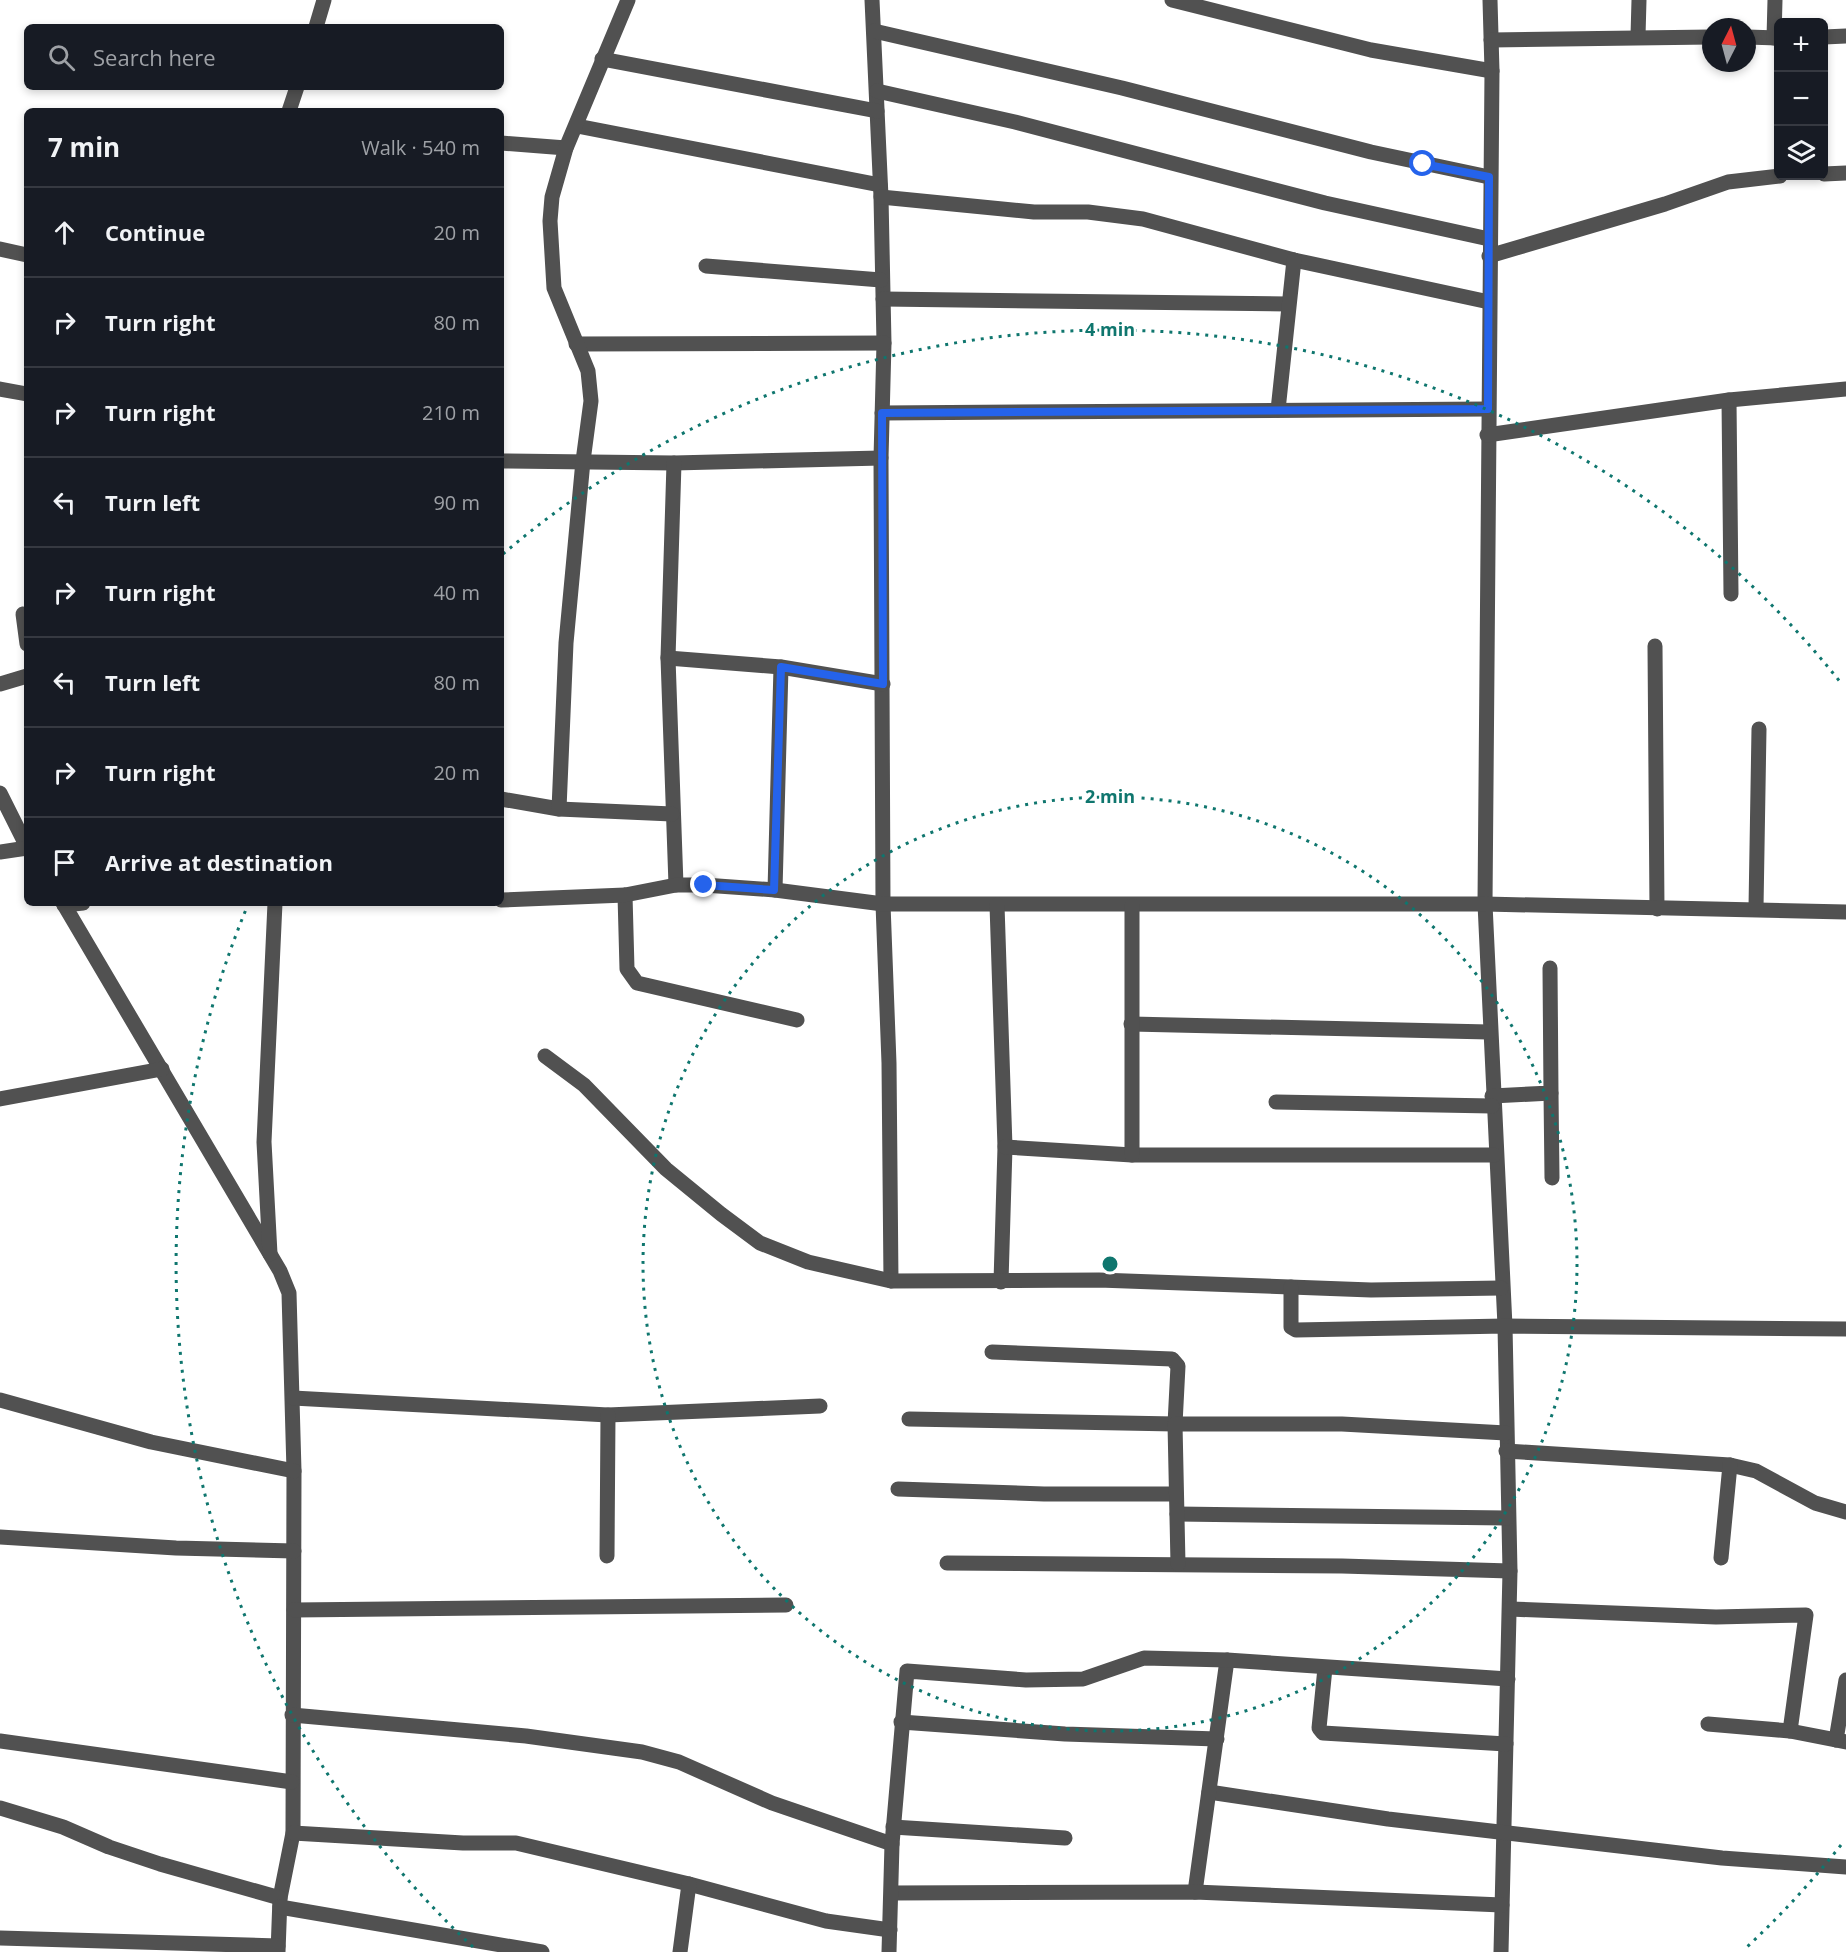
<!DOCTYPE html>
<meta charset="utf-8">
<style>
:root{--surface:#171b24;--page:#242831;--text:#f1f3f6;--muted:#9ea1a6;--line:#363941}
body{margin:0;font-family:"Open Sans",sans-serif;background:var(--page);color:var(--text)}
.controls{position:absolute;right:18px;top:18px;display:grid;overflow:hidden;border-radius:9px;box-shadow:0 3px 9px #0003}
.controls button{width:54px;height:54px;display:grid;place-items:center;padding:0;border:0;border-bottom:2px solid var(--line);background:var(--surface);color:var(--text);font:30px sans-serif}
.compass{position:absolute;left:1702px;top:18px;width:54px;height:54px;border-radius:50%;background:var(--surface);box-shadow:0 3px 9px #0003;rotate:6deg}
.stop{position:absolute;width:18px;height:18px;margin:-14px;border:4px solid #2563eb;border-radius:50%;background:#fff}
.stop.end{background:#2563eb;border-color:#fff;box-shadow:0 2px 6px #0008}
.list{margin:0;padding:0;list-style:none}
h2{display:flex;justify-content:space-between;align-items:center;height:78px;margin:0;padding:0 24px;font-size:26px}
h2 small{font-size:20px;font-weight:400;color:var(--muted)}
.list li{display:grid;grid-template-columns:39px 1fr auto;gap:18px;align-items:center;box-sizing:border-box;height:90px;padding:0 24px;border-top:2px solid var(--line)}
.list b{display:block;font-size:22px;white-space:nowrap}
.list em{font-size:20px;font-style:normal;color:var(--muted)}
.icon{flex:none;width:33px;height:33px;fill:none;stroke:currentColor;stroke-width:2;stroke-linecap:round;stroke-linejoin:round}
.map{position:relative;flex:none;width:1846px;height:1952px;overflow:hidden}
.search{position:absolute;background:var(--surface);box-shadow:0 3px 9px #0003;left:24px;top:24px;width:480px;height:66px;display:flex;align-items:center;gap:15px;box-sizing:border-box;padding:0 21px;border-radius:9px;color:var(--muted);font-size:22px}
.panel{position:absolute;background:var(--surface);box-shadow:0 3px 9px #0003;left:24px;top:108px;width:480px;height:798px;border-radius:9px}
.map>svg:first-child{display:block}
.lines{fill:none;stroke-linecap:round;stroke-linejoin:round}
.minor{stroke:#515151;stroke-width:15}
.route{stroke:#2563eb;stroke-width:8}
.ring{fill:none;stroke:#0f766e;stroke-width:3;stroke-dasharray:3 6}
.centre{fill:#0f766e;stroke:#fff;stroke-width:3}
.ring-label{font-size:18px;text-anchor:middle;font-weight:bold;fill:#0f766e;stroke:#fff;stroke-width:4.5;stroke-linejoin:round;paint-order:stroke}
</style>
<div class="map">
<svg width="1846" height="1952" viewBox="0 0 1846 1952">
<rect width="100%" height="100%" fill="#fff"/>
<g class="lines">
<g class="minor">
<path d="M872,0l9,197 3,146 -3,115 2,446 6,159 2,218"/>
<path d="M1172,0l199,50 121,21"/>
<path d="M1490,0l2,71 -7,833 20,422 5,245 -9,381"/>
<path d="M316,27l8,-27"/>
<path d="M874,31l248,57 249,64 118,25"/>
<path d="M1638,36l1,-36"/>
<path d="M1747,37l31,1"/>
<path d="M1824,37l22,-1"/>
<path d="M1774,38l1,-38"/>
<path d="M1491,40l220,-3"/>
<path d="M602,59l275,52"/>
<path d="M877,91l138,31 310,81 164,36"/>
<path d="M289,111l8,-24"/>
<path d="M577,126l303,59"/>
<path d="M501,143l65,5"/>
<path d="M1824,174l22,-1"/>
<path d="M881,197l153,15h54l55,7 151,41 195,42"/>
<path d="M0,249l27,6"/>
<path d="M1489,256l176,-52 63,-22 52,-6"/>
<path d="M706,266l175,14"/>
<path d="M883,299l405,5"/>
<path d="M576,344l308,-1"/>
<path d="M0,389l27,5"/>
<path d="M1729,400l2,194"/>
<path d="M1278,410l16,-150"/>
<path d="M882,413l606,-4"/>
<path d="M1487,435l242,-35 117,-11"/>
<path d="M501,461l173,2 207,-5"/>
<path d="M674,463l-6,195 8,227"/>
<path d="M23,614l4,30"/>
<path d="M1655,646l2,263"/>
<path d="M668,658l113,9 102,17"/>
<path d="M0,684l27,-8"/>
<path d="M0,793l27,54"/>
<path d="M501,799l58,10 113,5"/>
<path d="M559,809l7,-166 17,-182 8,-60 -3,-30 -34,-83 -4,-67 2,-24 14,-49 62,-148"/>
<path d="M0,852l27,-4"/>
<path d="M775,890l6,-223"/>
<path d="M625,895l2,74 10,14 160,37"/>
<path d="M501,900l124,-5 51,-10h28l71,5 108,14h602l361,8"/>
<path d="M63,903l217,368 9,22 5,178 -1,362 -13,65 -2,54"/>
<path d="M64,905l19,-2"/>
<path d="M997,905l8,242 -4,135"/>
<path d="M1756,908l3,-179"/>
<path d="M1131,1024l358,8"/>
<path d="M545,1056l39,29 82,84 55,45 39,29 48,19 83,19 208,-1 272,10 130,-2"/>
<path d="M1551,1093l1,85"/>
<path d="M1492,1096l59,-3 -1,-125"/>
<path d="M0,1099l162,-30"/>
<path d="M1276,1102l216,4"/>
<path d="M1005,1147l127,8h362"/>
<path d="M1132,1155v-249"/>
<path d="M270,1254l-6,-112 11,-239"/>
<path d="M1291,1287v40l5,3 209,-4 341,3"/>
<path d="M293,1398l315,17 212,-9"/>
<path d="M0,1400l151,42 143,29"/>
<path d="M909,1419l266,5 3,-58 -6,-7 -180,-7"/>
<path d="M1506,1451l224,14 26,6 59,32 31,9"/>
<path d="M898,1489l146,5h132"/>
<path d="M1177,1514l330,4"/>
<path d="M0,1537l176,11 118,3"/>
<path d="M607,1556l1,-141"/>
<path d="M1721,1558l9,-93"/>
<path d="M947,1563l395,3 168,5"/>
<path d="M1178,1564l-3,-140h167l164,9"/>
<path d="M1510,1609l206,8 90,-2 -16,116"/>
<path d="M294,1610l492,-5"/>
<path d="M1325,1668l-6,60 4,5 183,11"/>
<path d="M292,1715l234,21 116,16 37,10 93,41 120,41"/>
<path d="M901,1722l164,12 152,5"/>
<path d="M1708,1724l82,7 56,11"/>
<path d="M1836,1740l10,-60"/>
<path d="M0,1741l292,41"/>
<path d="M1209,1792l179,27 334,39 124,9"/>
<path d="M0,1808l63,19 46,20 51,17 120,34"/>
<path d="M893,1827l172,11"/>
<path d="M293,1833l170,10h53l173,41 137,37 64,9"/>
<path d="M1195,1892l32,-232"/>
<path d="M892,1893l303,-1 307,13"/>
<path d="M280,1907l262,45"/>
<path d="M0,1938l278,8"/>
<path d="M680,1952l9,-68"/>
<path d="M889,1952l3,-108 15,-173 119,9 57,-1 61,-21 83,2 281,19"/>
</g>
</g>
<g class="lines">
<path class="route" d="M704,885l70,5 7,-223 102,17 -1,-271 606,-4 1,-232 -66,-13"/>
</g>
<g class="ring">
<circle cx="1110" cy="1264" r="467"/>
<path d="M1841 1845A934 934 0 0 1 1747 1947M473 1947A934 934 0 0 1 247 907M503 554A934 934 0 0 1 1841 683"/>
</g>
<circle cx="1110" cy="1264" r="9" class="centre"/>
<g class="ring-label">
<text x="1110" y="336">4 min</text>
<text x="1110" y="803">2 min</text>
</g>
</svg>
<div class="controls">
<button>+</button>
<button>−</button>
<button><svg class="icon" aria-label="layers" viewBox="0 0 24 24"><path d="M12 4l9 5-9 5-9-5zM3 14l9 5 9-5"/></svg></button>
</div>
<svg class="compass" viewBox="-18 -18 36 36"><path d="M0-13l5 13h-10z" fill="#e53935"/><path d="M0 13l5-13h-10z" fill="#9ea1a6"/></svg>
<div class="stop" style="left:1423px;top:164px"></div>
<div class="stop end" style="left:704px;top:885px"></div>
<div class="search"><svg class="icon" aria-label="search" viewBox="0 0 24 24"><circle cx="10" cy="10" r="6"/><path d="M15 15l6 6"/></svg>Search here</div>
<section class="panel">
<h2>7 min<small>Walk · 540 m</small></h2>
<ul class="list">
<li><svg class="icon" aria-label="ahead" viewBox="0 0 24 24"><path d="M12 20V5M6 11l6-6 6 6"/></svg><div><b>Continue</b></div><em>20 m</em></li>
<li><svg class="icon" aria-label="right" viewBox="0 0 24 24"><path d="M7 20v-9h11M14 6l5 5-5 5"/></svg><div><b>Turn right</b></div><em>80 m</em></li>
<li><svg class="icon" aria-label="right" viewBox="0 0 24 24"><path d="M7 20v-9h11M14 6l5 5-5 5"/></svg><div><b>Turn right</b></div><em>210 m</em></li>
<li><svg class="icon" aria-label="left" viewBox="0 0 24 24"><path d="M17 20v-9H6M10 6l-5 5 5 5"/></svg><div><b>Turn left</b></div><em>90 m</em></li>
<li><svg class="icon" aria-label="right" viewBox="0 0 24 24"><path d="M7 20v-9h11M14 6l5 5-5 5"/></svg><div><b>Turn right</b></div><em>40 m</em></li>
<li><svg class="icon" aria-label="left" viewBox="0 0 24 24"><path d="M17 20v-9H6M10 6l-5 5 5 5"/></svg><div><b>Turn left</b></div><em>80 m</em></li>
<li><svg class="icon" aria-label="right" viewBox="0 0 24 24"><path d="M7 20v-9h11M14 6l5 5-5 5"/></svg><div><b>Turn right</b></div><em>20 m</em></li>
<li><svg class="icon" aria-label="arrive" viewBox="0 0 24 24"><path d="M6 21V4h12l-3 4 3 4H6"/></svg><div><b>Arrive at destination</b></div></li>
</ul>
</section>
</div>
